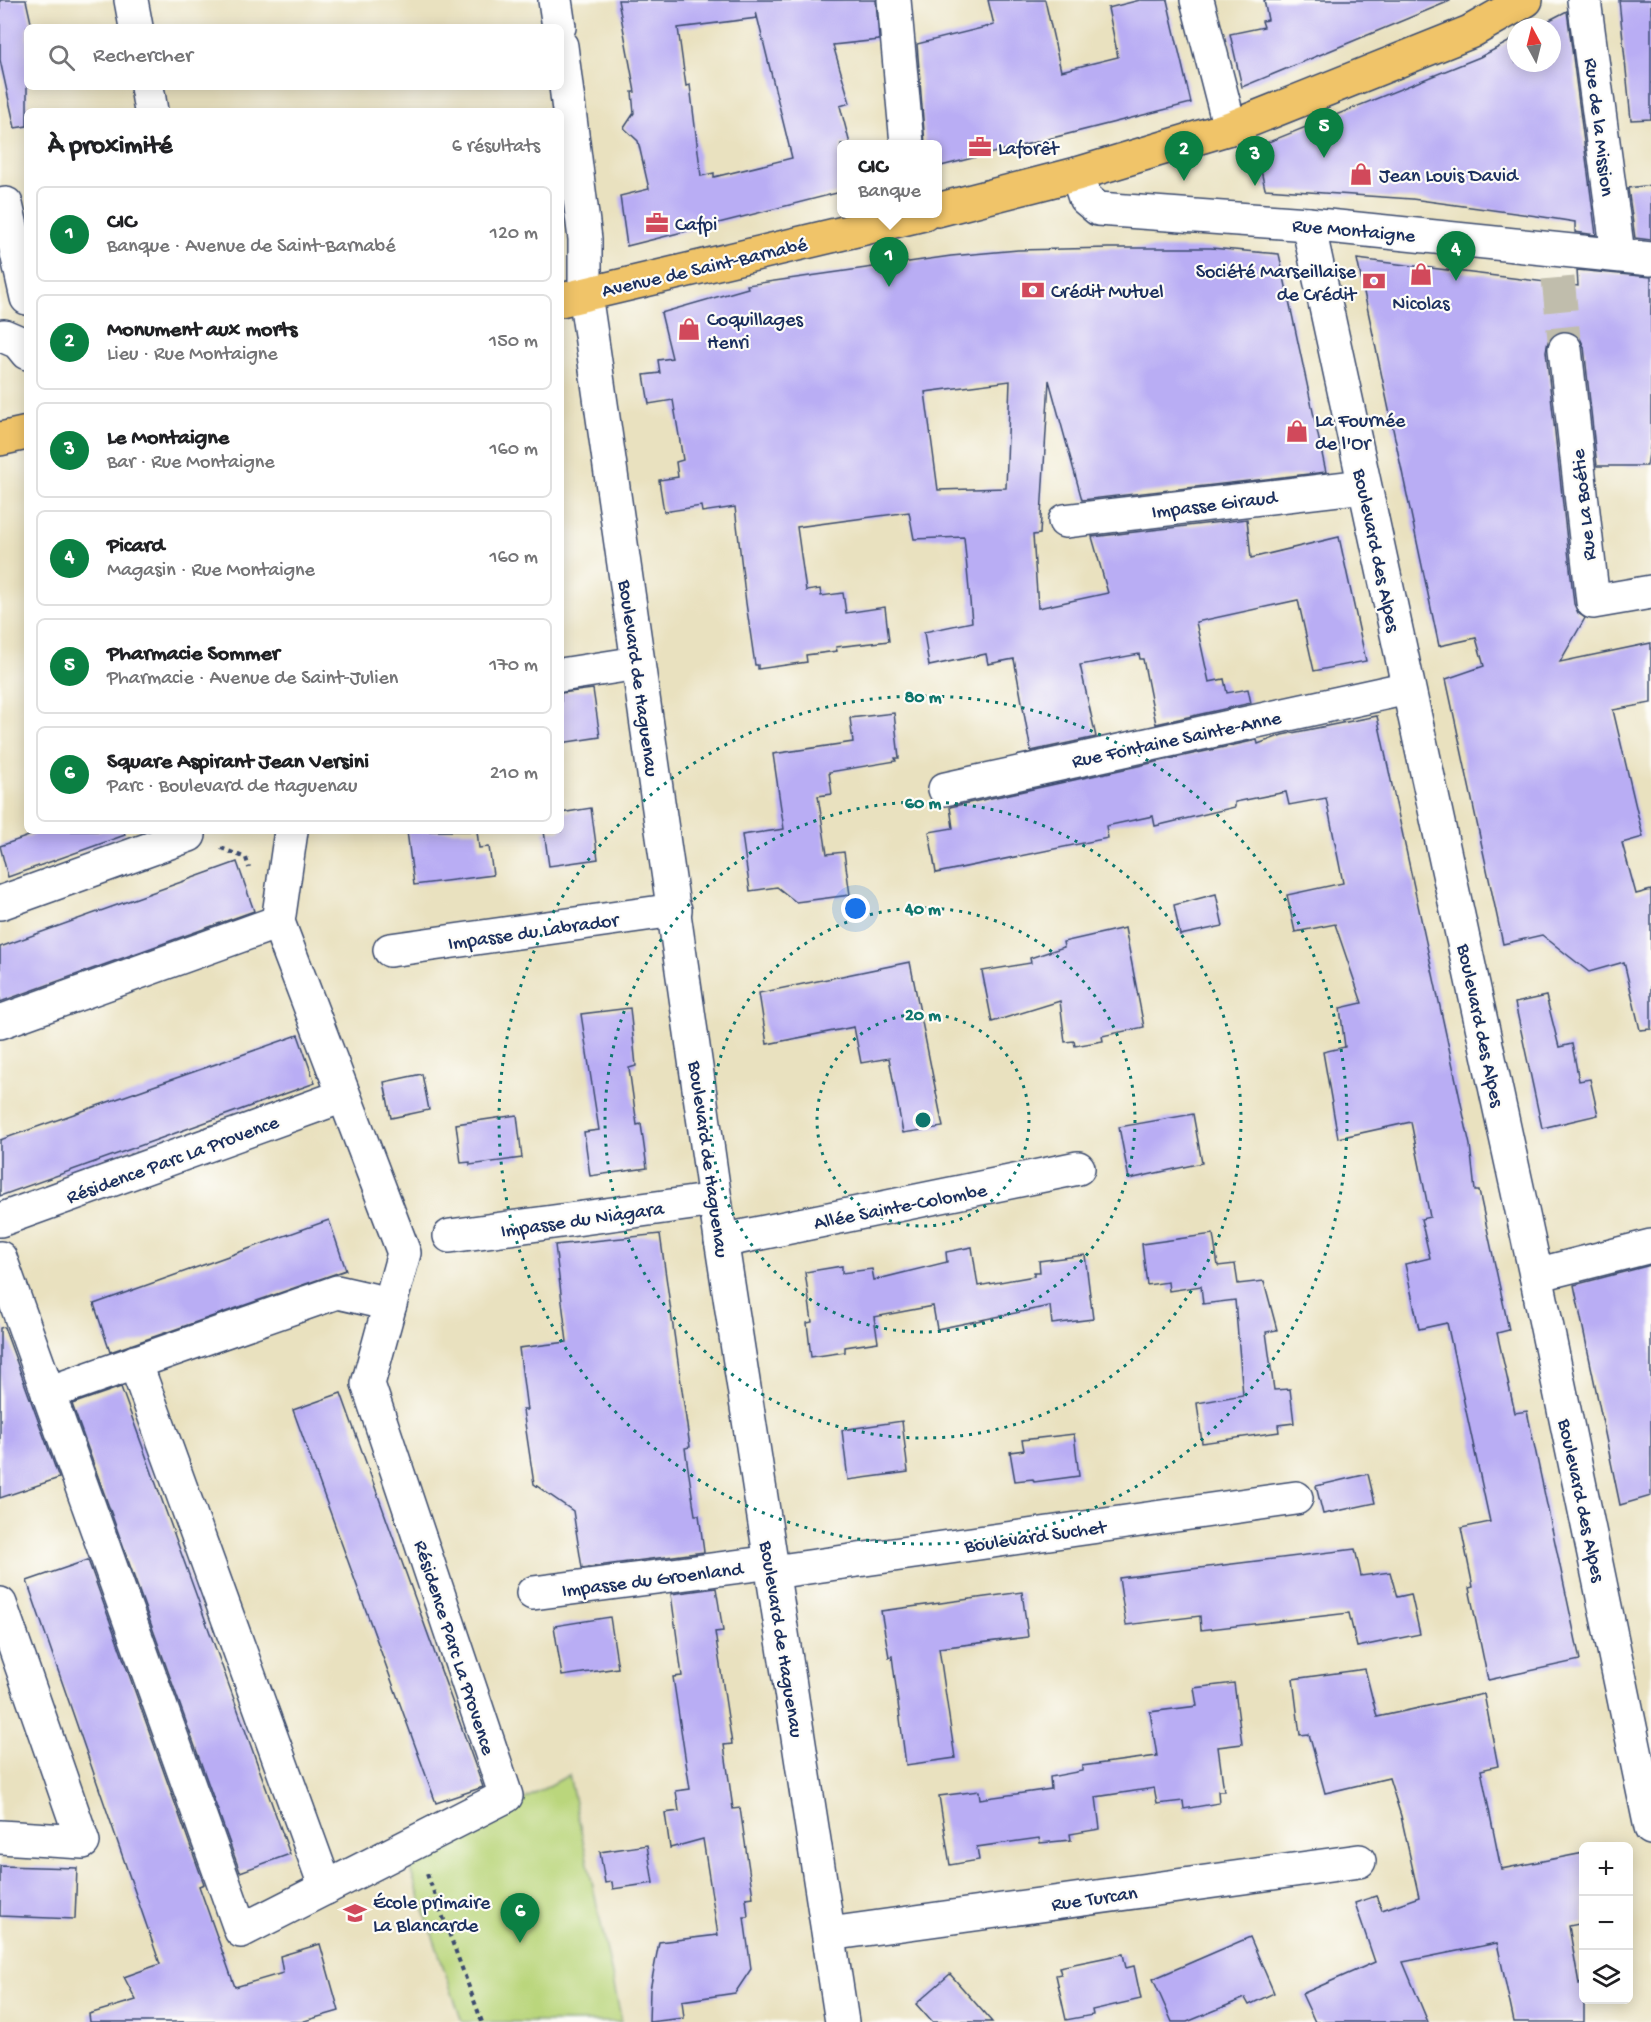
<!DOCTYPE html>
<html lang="fr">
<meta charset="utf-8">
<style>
:root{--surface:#fff;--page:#f2f2f2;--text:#202124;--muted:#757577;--line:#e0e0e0;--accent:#0b8043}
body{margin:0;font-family:"Gochi Hand",sans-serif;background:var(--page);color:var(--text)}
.controls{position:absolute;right:18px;bottom:18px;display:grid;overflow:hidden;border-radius:9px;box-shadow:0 3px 15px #0003}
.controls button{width:54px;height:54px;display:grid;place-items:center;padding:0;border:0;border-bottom:2px solid var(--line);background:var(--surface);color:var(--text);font:30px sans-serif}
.compass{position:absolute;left:1507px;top:18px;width:54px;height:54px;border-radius:50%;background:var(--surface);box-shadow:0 3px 15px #0003;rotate:353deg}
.you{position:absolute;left:856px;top:909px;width:21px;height:21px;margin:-15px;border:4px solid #fff;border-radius:50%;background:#1a73e8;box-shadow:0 0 0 9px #1a73e833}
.badge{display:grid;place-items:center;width:39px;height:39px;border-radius:50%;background:var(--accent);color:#fff;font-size:20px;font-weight:700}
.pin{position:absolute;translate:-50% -50px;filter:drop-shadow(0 2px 3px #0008)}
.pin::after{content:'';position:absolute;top:32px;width:21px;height:18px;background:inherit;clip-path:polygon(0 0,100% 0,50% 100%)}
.popup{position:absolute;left:837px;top:140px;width:105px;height:78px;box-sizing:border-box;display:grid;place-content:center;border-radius:9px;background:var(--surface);filter:drop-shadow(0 2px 4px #0005);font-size:20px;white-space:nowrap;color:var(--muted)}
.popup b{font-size:22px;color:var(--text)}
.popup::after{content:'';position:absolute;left:50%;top:100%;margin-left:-12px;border:12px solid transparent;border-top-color:var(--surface)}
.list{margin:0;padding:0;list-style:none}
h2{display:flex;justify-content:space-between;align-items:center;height:78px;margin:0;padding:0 24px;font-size:26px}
h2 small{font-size:20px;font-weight:400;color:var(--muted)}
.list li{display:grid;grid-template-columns:39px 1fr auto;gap:18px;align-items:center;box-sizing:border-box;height:96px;margin:0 12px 12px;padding:0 12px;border:2px solid var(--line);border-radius:9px}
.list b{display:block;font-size:22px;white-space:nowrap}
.list p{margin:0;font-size:20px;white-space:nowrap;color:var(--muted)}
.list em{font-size:20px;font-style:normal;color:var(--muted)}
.icon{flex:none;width:33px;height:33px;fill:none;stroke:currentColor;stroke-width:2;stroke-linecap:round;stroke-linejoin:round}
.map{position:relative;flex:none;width:1651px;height:2022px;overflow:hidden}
.search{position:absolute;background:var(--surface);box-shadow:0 3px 15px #0003;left:24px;top:24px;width:540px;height:66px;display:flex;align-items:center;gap:15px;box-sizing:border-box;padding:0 21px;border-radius:9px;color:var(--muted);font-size:22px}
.panel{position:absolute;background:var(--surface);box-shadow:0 3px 15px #0003;left:24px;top:108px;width:540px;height:726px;border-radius:9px}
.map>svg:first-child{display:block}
.green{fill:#bad67c;stroke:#6a826d;stroke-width:1.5}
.building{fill:#b9adf4;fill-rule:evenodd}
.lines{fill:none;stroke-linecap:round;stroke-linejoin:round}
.minor-tunnel{stroke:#c0bdac;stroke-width:33;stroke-dasharray:33 16;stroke-linecap:butt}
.minor-casing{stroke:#3a4a6d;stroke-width:36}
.major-casing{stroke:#3a4a6d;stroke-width:36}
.path{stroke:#3a4a6d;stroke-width:4;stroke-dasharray:4.5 4.5;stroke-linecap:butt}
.minor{stroke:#fff;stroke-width:33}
.major{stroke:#f0c469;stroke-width:33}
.ring{fill:none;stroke:#0f766e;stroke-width:3;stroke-dasharray:3 6}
.labels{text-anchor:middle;stroke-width:4.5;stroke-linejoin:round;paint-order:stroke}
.street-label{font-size:20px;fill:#1b2f5e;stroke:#fdfcf7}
.poi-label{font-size:20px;fill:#1b2f5e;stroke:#fdfcf7;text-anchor:start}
.centre{fill:#0f766e;stroke:#fdfcf7;stroke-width:3}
.ring-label{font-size:18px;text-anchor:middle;font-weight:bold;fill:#0f766e;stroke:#fdfcf7;stroke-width:4.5;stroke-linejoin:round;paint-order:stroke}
</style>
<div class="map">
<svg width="1651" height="2022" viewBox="0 0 1651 2022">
<rect width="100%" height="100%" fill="#fdfcf7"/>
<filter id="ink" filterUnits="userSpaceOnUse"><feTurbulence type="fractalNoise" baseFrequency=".0167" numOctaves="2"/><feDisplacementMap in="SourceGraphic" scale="12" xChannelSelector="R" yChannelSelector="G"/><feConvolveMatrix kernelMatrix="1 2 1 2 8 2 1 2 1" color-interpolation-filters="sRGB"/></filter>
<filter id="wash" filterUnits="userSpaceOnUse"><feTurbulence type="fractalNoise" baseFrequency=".008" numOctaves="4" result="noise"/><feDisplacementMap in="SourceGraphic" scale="24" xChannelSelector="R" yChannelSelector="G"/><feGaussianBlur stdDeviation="1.35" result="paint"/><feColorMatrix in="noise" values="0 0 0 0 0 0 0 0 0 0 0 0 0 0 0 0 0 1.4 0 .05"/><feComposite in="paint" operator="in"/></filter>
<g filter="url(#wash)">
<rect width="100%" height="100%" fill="#e9e1bf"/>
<path class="green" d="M569,1775l53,247h-160l-54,-159z"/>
<g id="blocks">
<g class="building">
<path d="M0,0h26l6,27h-5v99l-12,2 -15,-68z"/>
<path d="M618,0h258l3,40 -46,5 17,58 -10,3 10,38h-9v48l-214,54 -7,-50 29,-7 -11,-48 -14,-13 10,-15 -2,-21h3zM756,12l36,146 -78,19v-4l-13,3 -11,-91 -4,1 -8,-58 79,-10z"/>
<path d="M988,0h57l16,71 57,-14 -10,-49 32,-8h27l24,103 -254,64v-23h-12l-8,-100 77,-19z"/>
<path d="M1264,0h186v1l-208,86 -12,-53 34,-7 -2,-6 6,-1z"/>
<path d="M1619,0h32v119l-20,1z"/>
<path d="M1567,11l29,224 -21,-3v-10l-38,-6 -125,-17 -147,-10 -9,-42 224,-90 36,-19v25h36v-36h-16z"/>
<path d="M1651,185v55l-16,-2 -7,-50z"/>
<path d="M1109,248h102l68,6 47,218 -244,28 -33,-120 -9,154 -7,1 5,73 70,-15 -16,-56 155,-18 4,39 88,-21 27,124 -52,10 -16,-71 -102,22 13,60 15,-3 3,14 21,-4 3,14 -95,21 -13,-65h-3l-1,-5 -59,11 16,72 -65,14 -17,-92 -26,5 -2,-10 -57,12 -5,-34 48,-10 -8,-85 -50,2 -5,-27 -112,15 9,64 14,-2 1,7 22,-3 3,20 39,-6 4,34 -53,6 1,4 -31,4 1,7 -49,7v-4h-3l-9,-62 -11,-96 -33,5 -1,-6 -37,6 -5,-32 19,-3 -2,-15 7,-2 -10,-60 -24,4 -5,-29 16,-2 -2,-13 14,-2 -11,-45 87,-25 -1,-3 204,-29 67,-6zM1010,381l-4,107 -68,2 -13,-98z"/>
<path d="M1357,259l221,27 -1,-16 74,7v164l-4,25h-50l-13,-119 -4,-9 -7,-6 -11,-1 -8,3 -6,7 -2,10 28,253 4,9 7,5 -25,44 91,-19v60l-38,7 30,127 -21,6 14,51 15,-4v139l-11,1 -16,-68 -35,10 -47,-37 -39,9 -57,-265 38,-13 -8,-28 -37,8z"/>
<path d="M593,689l7,48 -39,6v-50z"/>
<path d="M894,713l5,45h-4l1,3 -67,11 3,22 -14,2 9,58 17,-2 6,43 -54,7 -19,-15 -27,4 -8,-56 42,-6 -11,-75 80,-12 -3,-24z"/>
<path d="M1377,716l93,429 5,46h4l30,139 -12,3 18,80 12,-2 53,249 -92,20 -19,-92 4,-1 -12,-59 29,-6 -43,-199 -28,6 -14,-65 25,-6 -9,-39 9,-2 -19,-95 -73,16 -15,-86 22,-5 -5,-39 22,-5 -27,-79 -40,8 -8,-37 56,-12 -17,-85 -37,7 -3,-13 -51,10v5l-80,19 -2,-10 -47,10 2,12 -172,35 -7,-41 24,-4 -3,-21 307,-67 1,4 24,-9z"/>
<path d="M591,808l7,51 -49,7 -5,-35h17v-18z"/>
<path d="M43,831h81l1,4 -117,42 -8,-31z"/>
<path d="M407,831h70l2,17 10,-1 4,28 -79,10z"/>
<path d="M237,862l17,49 -254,91v-55z"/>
<path d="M1216,894l7,32 -43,9 -6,-30z"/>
<path d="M1125,928l19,99 -42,9 1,5 -28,5 -1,-5 -9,1 -5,-41 -68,21 -10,-51 49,-8 -1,-5 34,-11 -1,-5z"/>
<path d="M910,962l33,165 -40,6 -14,-75 -28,5 -7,-36 -87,17 -8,-51z"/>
<path d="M1546,996l13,51 13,-3 7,37 11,-2 8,36 -56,13 -27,-125z"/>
<path d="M630,1008l6,58 -7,2 8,57 4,-1 6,44 -57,8 -6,-44 15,-2 -18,-116z"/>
<path d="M298,1035l17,48 -315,113v-56z"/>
<path d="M422,1074l7,36 -38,8 -7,-36z"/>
<path d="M1193,1114l9,49 -73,16 -10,-52z"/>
<path d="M517,1115l5,43 -52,7v-3l-9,1 -5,-39z"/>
<path d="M329,1220l17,50 -236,82 -16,-48z"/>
<path d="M660,1234l30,213 -5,1 10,67h4l5,37 -122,16 -9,-57 -39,-27 -11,-74h4l-8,-62 48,-6 -12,-97z"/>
<path d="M1213,1234l5,32 17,-2 3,20 26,-3 13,49 -11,2 8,58 16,-1 4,34 -16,2 1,7 -77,11 -5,-40 46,-8 -8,-95 -32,4 -2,-18 -32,5 -1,-9 -21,3 -5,-41z"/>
<path d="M972,1247l6,39 56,-10v-4h6l-1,-11 46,-6 8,64 -41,5 -2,-18 -113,23 -4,-23 -59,11 4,25 -33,5v5l-34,5 -4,-34 5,-1 -7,-50 37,-6v7l30,-4 2,11 73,-18 -1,-10z"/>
<path d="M1651,1265v231l-31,9 -46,-220z"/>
<path d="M4,1327l55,151 -59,20v-170z"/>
<path d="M121,1387l169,467 -50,18 -168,-468z"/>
<path d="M341,1393l142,394 -47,16 -143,-393z"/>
<path d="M902,1421l6,51 -60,8 -6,-50z"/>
<path d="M1074,1434l5,42 -45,6 -1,-3 -18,2 -5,-29 14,-2 -2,-10z"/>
<path d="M1368,1474l7,29 -52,11 -7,-28z"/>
<path d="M1355,1549l6,27 29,-4 7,25 14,-3 9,40 -63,13 -8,-34 -148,17 -1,-14 -74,9 -7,-47z"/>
<path d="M88,1560l116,324 -5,2 36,101 48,-14 -3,-17 40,-12 19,67 -38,11h-211l-1,-8 47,-14 -12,-23 36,-13 -133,-383z"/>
<path d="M716,1588l7,43 -8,1 17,112 -8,1 9,64 7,-1 13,89 -7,1 2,19h-4l7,52 -16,24 -53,8 2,17 -35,4 1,-32 9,-48 59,-7 -15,-96 -33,9 -5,-35 14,-2 -3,-20 14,-2 -17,-112 9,-1 -11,-82z"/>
<path d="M1022,1592l6,45 -89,11 16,110 -49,7 -14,-109 -3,1 -8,-46z"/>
<path d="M610,1617l8,51 -56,8 -8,-50z"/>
<path d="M1365,1669l12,48 107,-23 14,72 -17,4 20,99 83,-16v70l-15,3 10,58 5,-1v39h-70l-17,-79 -94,19 25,60h-113l-13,-28 73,-32 -20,-59 21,-7 6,14 37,-13 -18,-81 -12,-38 -64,15 -16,-59 -9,1 -7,-56z"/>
<path d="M1234,1683l8,61 -24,3 6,44h-6l1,12 -35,6 -1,-8 -26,3 -3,-16 -58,9 4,32 -30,5 1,6 -31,3 -1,-5 -62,9 2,13 -29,5 -11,-69 40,-5 1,8 71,-10 -1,-12 32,-6v-5l75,-10 -7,-44 47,-6 -3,-18z"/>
<path d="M647,1845l6,38 -40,6 -1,-7 -7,1 -5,-31z"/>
<path d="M0,1866l77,2 -2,51 -75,-3z"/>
<path d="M1250,1937l24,56 -25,12 -4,-7 -58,24h-15l-19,-43z"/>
<path d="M1123,1954l3,14 8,-2 7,33 -49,11 1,5 -27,5 -10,-45 5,-1 -2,-7z"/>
<path d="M950,1974l42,48h-60l-16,-18z"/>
</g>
</g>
</g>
<g filter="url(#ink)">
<use href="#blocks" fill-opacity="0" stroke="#3a4a6d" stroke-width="1.5"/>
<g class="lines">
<path class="minor-tunnel" d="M1558,278l7,71"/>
<g class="minor-casing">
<g id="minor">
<path d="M131,0l5,27"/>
<path d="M555,0l4,27"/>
<path d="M894,0l13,144"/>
<path d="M1197,0l33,128"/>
<path d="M1584,0l34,254"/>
<path d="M561,46l24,193v55l8,54 122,852 127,822"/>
<path d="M147,87l4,24"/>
<path d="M1077,174l8,24 13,11 210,15 343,35"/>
<path d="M0,205l6,-1 21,94"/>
<path d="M1308,224l228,1051 115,553"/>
<path d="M4,336l14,6 9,11"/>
<path d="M1565,349l28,253 58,-10"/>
<path d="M1065,521l299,-35"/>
<path d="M561,675l77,-12"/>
<path d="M945,789l463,-101"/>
<path d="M0,903l189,-68 -1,-4"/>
<path d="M390,950l285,-40"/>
<path d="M0,1022l278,-100"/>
<path d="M0,1220l343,-124"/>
<path d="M450,1236l265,-36"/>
<path d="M721,1241l357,-73"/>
<path d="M0,1258l241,673 265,-135 -138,-412 36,-131 -126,-331 13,-91"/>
<path d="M1536,1275l115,-29"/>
<path d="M135,1362l191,526"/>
<path d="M48,1393l289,-101 53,12"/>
<path d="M773,1572l523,-74"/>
<path d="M533,1593l239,-31"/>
<path d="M0,1604l83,238 -83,-5"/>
<path d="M829,1934l530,-73"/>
</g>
</g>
<g class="major-casing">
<g id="major">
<path d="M937,210l140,-36 153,-46 240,-96 56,-32"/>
<path d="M561,300l363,-86"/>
<path d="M0,439l27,-6"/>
</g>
</g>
<g class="path">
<path d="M221,848l25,10 3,10"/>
<path d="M427,1874l55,148"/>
</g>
<use href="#minor" class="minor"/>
<use href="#major" class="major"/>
</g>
</g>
<g class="ring">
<circle cx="923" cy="1120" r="106"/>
<circle cx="923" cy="1120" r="212"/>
<circle cx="923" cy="1120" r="318"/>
<circle cx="923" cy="1120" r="424"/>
</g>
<defs>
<g id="office-bare" transform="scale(1.8)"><path d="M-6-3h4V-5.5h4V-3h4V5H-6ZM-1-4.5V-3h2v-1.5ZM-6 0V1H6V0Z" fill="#d1495b" stroke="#fdfcf7" stroke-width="2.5" paint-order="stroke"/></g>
<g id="shop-bare" transform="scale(1.8)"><path d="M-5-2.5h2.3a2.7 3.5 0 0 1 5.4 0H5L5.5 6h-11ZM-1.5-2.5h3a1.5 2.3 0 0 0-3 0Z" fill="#d1495b" stroke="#fdfcf7" stroke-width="2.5" paint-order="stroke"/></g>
<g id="bank-bare" transform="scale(1.8)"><path d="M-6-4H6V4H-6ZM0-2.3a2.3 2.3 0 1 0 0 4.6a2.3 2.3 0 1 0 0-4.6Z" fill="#d1495b" stroke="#fdfcf7" stroke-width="2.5" paint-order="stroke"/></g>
<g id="school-bare" transform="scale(1.8)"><path d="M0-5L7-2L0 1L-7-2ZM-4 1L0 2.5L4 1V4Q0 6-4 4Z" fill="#d1495b" stroke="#fdfcf7" stroke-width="2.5" paint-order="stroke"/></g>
</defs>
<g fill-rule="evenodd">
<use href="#office-bare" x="980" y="147"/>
<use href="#shop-bare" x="1361" y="174"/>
<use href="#office-bare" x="657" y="223"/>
<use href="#shop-bare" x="1421" y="274"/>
<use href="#bank-bare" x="1374" y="281"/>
<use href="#bank-bare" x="1033" y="290"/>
<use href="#shop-bare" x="689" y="329"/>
<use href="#shop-bare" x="1297" y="431"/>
<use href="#school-bare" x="355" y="1913"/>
</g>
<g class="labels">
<g class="street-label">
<text transform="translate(1601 127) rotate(83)" y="7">Rue de la Mission</text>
<text transform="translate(1354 229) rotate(5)" y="7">Rue Montaigne</text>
<text transform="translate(704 266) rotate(-13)" y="7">Avenue de Saint-Barnabé</text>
<text transform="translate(1214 503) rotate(-7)" y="7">Impasse Giraud</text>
<text transform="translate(1582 505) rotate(-96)" y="7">Rue La Boétie</text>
<text transform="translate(1378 550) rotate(78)" y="7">Boulevard des Alpes</text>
<text transform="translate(640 678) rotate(82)" y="7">Boulevard de Haguenau</text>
<text transform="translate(1176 738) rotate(-12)" y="7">Rue Fontaine Sainte-Anne</text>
<text transform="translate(533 930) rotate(-8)" y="7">Impasse du Labrador</text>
<text transform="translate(1482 1025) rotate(78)" y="7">Boulevard des Alpes</text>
<text transform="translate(172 1158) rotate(-20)" y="7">Résidence Parc La Provence</text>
<text transform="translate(710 1159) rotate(82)" y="7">Boulevard de Haguenau</text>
<text transform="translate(900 1205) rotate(-11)" y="7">Allée Sainte-Colombe</text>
<text transform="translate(582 1218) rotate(-8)" y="7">Impasse du Niagara</text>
<text transform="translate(1583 1500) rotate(78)" y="7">Boulevard des Alpes</text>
<text transform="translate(1035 1535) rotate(-8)" y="7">Boulevard Suchet</text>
<text transform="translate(652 1578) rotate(-7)" y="7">Impasse du Groenland</text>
<text transform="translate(783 1639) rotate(81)" y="7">Boulevard de Haguenau</text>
<text transform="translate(456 1647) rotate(72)" y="7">Résidence Parc La Provence</text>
<text transform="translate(1094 1897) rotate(-8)" y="7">Rue Turcan</text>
</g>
<g class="poi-label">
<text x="998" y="154">Laforêt</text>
<text x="1379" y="181">Jean Louis David</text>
<text x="675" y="230">Cafpi</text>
<text x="1356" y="277" text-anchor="end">Société Marseillaise<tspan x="1356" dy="23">de Crédit</tspan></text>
<text x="1051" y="297">Crédit Mutuel</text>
<text x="1421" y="309" text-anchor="middle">Nicolas</text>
<text x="707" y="325">Coquillages<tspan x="707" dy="23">Henri</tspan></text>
<text x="1315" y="426">La Fournée<tspan x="1315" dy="23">de l'Or</tspan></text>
<text x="373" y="1908">École primaire<tspan x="373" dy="23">La Blancarde</tspan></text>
</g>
</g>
<circle cx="923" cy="1120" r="9" class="centre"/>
<g class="ring-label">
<text x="923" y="702">80 m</text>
<text x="923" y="808">60 m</text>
<text x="923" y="914">40 m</text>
<text x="923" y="1020">20 m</text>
</g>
</svg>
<div class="controls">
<button>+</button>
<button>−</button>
<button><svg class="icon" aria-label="layers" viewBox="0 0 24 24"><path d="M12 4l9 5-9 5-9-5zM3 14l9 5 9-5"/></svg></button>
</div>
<svg class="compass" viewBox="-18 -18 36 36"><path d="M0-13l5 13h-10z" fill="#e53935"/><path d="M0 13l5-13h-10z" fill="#757577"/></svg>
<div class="you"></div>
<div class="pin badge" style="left:889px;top:287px">1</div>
<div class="popup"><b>CIC</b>Banque</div>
<div class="pin badge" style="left:1184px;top:181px">2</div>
<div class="pin badge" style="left:1255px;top:186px">3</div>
<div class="pin badge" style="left:1456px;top:281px">4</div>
<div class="pin badge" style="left:1324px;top:158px">5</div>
<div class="pin badge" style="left:520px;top:1943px">6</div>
<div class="search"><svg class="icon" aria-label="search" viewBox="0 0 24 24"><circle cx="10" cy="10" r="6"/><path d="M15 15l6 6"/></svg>Rechercher</div>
<section class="panel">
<h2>À proximité<small>6 résultats</small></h2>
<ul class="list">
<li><span class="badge">1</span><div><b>CIC</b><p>Banque · Avenue de Saint-Barnabé</p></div><em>120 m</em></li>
<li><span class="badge">2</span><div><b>Monument aux morts</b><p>Lieu · Rue Montaigne</p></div><em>150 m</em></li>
<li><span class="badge">3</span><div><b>Le Montaigne</b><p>Bar · Rue Montaigne</p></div><em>160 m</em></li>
<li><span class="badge">4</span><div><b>Picard</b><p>Magasin · Rue Montaigne</p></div><em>160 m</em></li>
<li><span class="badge">5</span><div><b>Pharmacie Sommer</b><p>Pharmacie · Avenue de Saint-Julien</p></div><em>170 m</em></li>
<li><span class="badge">6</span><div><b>Square Aspirant Jean Versini</b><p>Parc · Boulevard de Haguenau</p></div><em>210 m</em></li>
</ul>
</section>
</div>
